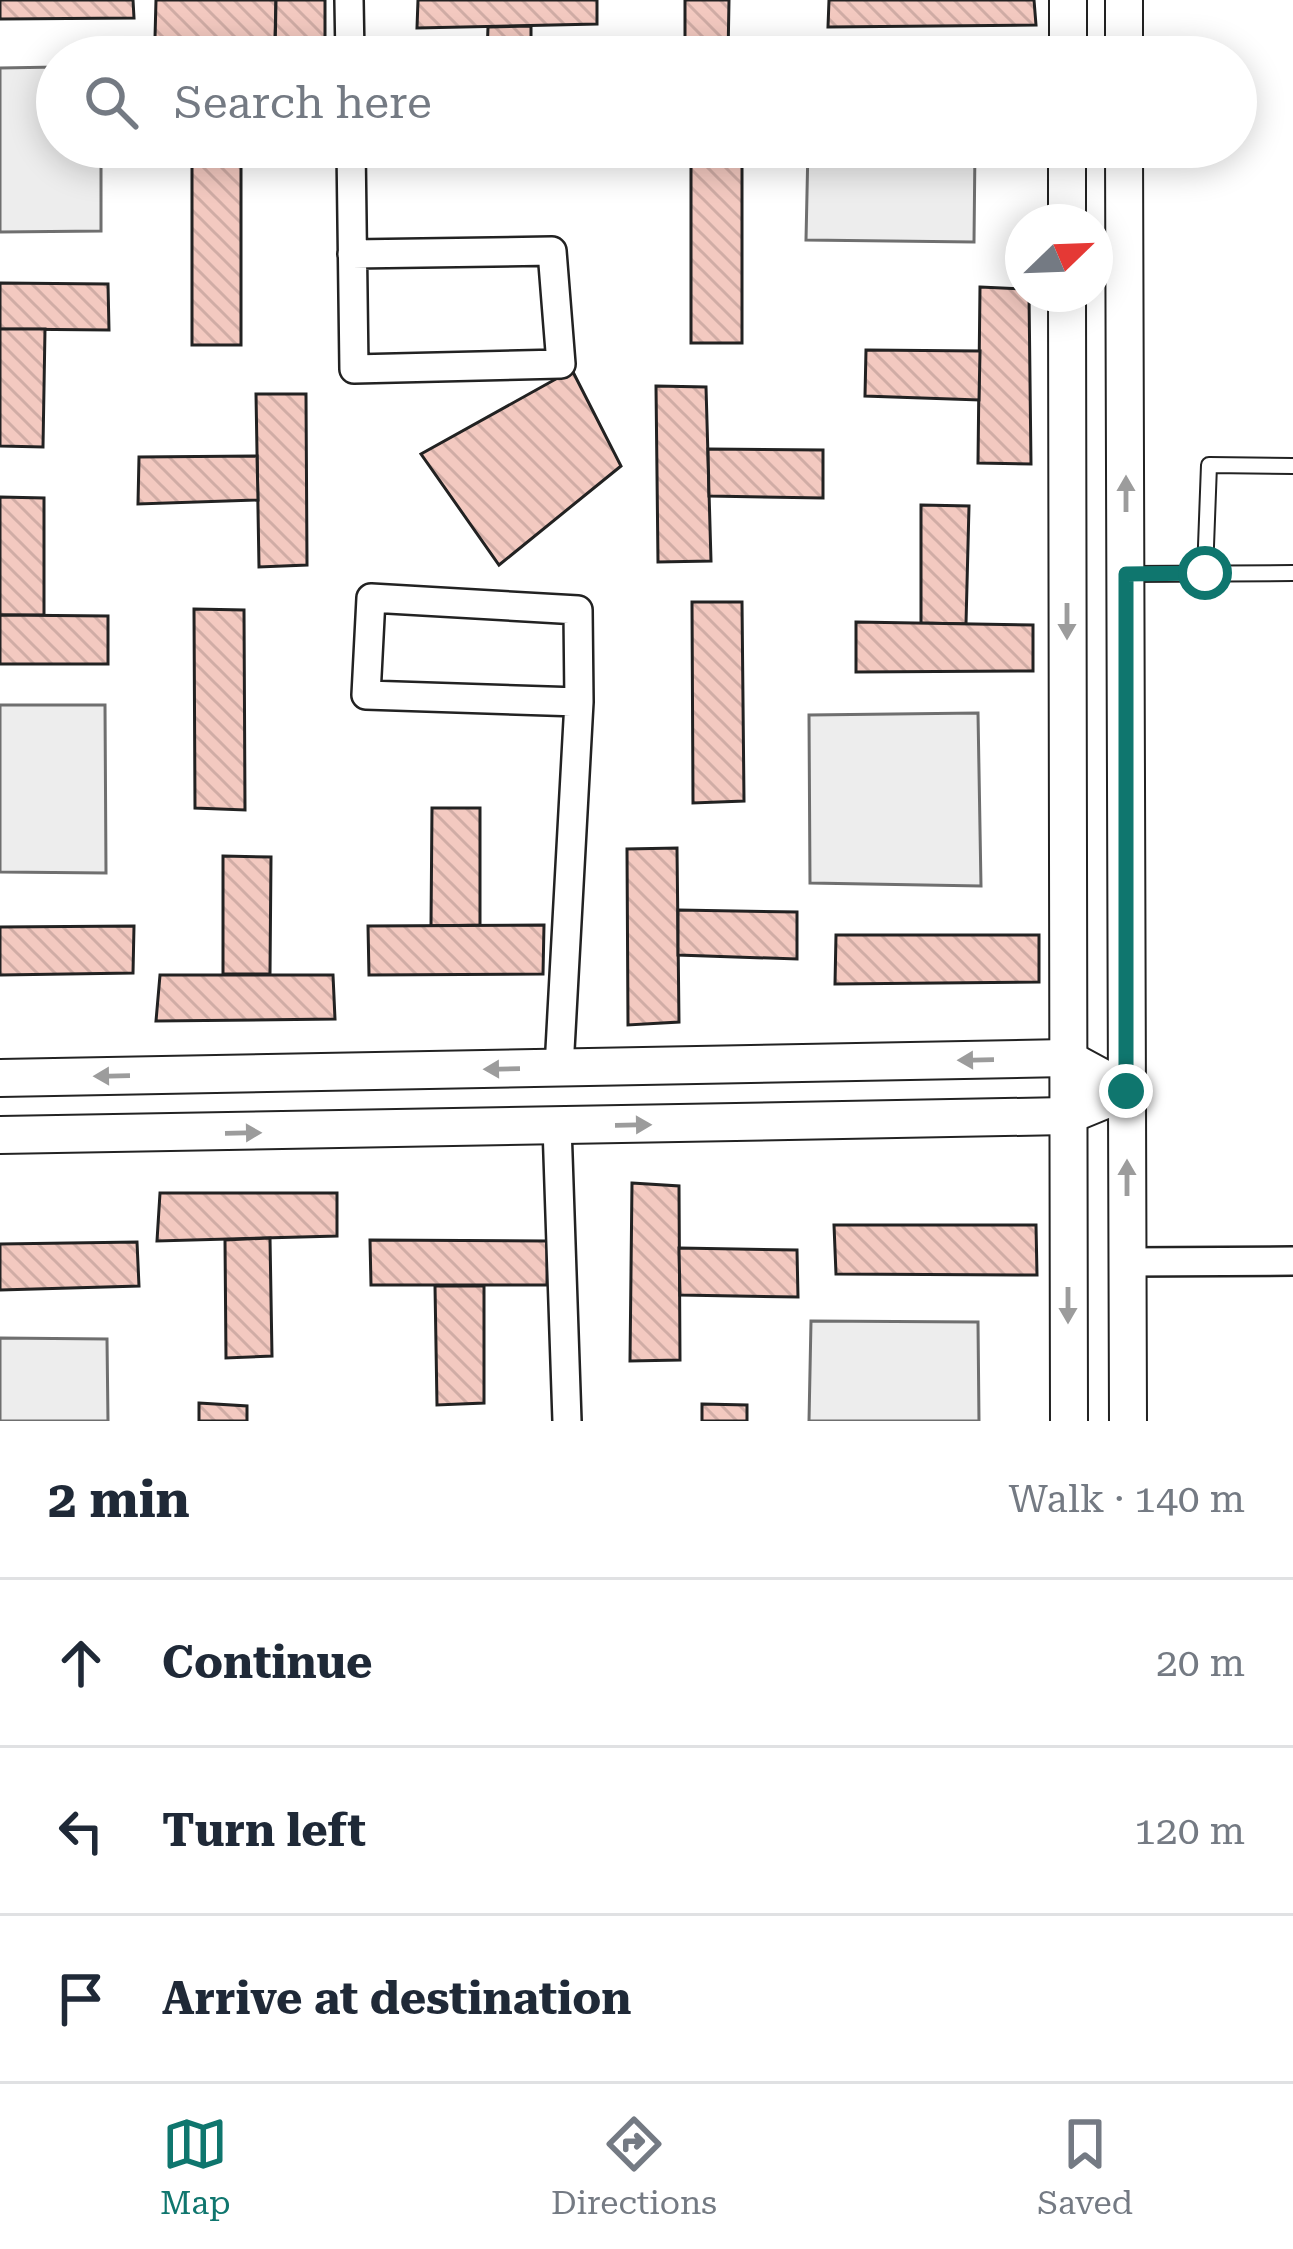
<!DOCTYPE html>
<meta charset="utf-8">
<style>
:root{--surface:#fff;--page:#f2f2f3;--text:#1f2937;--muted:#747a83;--line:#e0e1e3;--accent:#0f766e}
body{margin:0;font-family:"Roboto Serif",serif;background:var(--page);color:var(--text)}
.compass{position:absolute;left:1005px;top:204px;width:108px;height:108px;border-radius:50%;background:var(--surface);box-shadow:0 6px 30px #0003;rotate:67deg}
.stop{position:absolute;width:36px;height:36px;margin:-27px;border:9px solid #0f766e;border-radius:50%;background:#fff}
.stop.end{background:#0f766e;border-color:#fff;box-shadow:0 3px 12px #0008}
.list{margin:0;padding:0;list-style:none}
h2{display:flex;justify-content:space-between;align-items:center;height:156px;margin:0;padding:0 48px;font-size:51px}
h2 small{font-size:39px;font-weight:400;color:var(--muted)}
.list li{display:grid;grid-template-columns:78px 1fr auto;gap:36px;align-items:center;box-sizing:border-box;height:168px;padding:0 48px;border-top:3px solid var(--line)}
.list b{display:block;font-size:45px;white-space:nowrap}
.list em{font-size:39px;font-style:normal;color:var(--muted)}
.icon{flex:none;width:66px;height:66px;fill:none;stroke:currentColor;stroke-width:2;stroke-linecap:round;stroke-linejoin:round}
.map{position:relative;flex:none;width:1293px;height:1421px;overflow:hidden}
.search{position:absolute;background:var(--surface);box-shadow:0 6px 30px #0003;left:36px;right:36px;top:36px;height:132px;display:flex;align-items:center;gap:30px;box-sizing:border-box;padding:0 42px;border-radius:66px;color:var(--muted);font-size:45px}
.sheet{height:660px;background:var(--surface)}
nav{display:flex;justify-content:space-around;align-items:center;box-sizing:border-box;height:168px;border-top:3px solid var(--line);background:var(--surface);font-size:33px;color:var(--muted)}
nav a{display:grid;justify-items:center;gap:6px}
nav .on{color:var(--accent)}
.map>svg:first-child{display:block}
.parking{fill:#ededed;stroke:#6f6f6f;stroke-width:3}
.building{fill:url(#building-back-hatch);stroke:#222;stroke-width:3}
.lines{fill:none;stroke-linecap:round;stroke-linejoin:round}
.lane-casing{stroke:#222;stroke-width:18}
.street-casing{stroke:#222;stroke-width:32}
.secondary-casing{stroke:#222;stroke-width:40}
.lane{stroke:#fff;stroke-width:14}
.street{stroke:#fff;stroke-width:27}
.secondary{stroke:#fff;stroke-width:36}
.oneway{fill:#9c9c9c}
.route{stroke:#0f766e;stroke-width:15}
</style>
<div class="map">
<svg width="1293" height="1421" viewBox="0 0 1293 1421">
<defs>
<pattern id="building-back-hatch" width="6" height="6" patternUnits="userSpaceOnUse" patternTransform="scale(3)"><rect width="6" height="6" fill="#f3c9c0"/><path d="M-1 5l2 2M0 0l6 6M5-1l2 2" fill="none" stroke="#d0aca5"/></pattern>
</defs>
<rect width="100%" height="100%" fill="#fff"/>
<g class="parking">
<path d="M57,67v80h44v84l-101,1v-164z"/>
<path d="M808,147h167l-1,95 -168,-2z"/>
<path d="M0,705h105l1,168 -106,-1z"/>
<path d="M978,713l3,173 -171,-3 -1,-168z"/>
<path d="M811,1321l167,1 1,99h-170z"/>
<path d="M0,1338l107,1 1,82h-108z"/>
</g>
<g class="building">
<path d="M0,0h133l1,18 -134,1z"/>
<path d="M156,0h120l-1,39 -120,-1z"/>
<path d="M276,0h49v57h-50z"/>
<path d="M418,0h179v24l-180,4z"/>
<path d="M685,0h44l-1,57h-43z"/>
<path d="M829,0h205l2,25 -208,2z"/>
<path d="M531,26v31h-44l1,-30z"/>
<rect x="691" y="147" width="51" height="196"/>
<path d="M192,148l49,2v195h-49z"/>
<path d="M0,283l108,1 1,46 -109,-1z"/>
<path d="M980,287l43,2 6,5 2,170 -53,-1z"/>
<path d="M0,329h45l-2,118 -43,-1z"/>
<path d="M866,350l114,1 -1,49 -114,-4z"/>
<path d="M572,370l49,96 -122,99 -78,-111z"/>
<path d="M656,386l50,1 5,174 -53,1z"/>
<path d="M256,394h50l1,171 -48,2z"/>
<path d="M708,449l115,1v48l-114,-2z"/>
<path d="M257,456l1,44 -120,4 1,-47z"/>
<path d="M0,497l44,1v117h-44z"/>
<path d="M921,505l48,1 -3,118 -45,-1z"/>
<path d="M692,602h50l2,199 -51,2z"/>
<path d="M194,609l50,1 1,200 -50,-2z"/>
<path d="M0,615l108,1v48h-108z"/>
<path d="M856,622l177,3v46l-177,1z"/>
<path d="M432,808h48v117l-49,1z"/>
<path d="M677,848l2,174 -51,3 -1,-176z"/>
<path d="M223,856l48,1 -1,117h-47z"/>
<path d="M678,910l119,2v47l-119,-4z"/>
<path d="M544,925l-1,49 -174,1 -1,-49z"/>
<path d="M134,926l-1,47 -133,2v-48z"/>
<path d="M836,935h203v47l-204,2z"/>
<path d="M160,975h173l2,44 -179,2z"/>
<path d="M632,1183l47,3 1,174 -50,1z"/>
<path d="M160,1193h177v43l-180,5z"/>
<path d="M834,1225h202l1,50 -201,-1z"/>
<path d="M270,1238l2,118 -46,2 -1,-118z"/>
<path d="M370,1240l177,1v44h-176z"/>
<path d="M137,1242l2,44 -139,4v-46z"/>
<path d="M679,1248l118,2 1,47 -118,-2z"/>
<path d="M435,1286h49v117l-47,2z"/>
<path d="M199,1403l48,3v15h-48z"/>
<path d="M702,1404l45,1v16h-45z"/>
</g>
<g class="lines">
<g class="lane-casing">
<g id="lane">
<path d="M1205,573l4,-108 84,1"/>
<path d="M1130,574l163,-1"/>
</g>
</g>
<g class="street-casing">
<g id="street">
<path d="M349,0l1,57"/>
<path d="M351,147l3,222 207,-5 -9,-113 -200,3"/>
<path d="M559,1068l20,-366 -1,-92 -207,-12 -5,97 213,7"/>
<path d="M557,1126l10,295"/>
<path d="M1127,1262l166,-1"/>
</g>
</g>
<g class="secondary-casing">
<g id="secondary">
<path d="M1124,0v57"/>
<path d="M1068,57v-57"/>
<path d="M1124,147l4,1274"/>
<path d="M1067,222v-75"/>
<path d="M1067,294l2,1127"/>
<path d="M0,1078l1066,-20 61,33"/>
<path d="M0,1135l1066,-19 61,-25"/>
</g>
</g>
<use href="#lane" class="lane"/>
<use href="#street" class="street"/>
<use href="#secondary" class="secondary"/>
</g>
<defs><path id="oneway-solid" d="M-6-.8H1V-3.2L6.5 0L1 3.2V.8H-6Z" transform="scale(3)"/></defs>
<g class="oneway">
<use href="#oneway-solid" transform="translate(1126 494) rotate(-90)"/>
<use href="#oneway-solid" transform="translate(1067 621) rotate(90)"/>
<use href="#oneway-solid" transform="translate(976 1060) rotate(179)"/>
<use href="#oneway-solid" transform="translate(502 1069) rotate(179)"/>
<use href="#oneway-solid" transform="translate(112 1076) rotate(179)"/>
<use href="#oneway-solid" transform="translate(633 1125) rotate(-1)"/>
<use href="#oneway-solid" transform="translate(243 1133) rotate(-1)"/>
<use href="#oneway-solid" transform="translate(1127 1178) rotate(-90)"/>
<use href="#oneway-solid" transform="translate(1068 1305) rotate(90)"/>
</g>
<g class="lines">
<path class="route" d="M1126,1091v-517l79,-1"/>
</g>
</svg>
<svg class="compass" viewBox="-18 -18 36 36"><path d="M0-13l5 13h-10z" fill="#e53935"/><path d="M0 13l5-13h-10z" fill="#747a83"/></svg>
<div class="stop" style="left:1205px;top:573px"></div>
<div class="stop end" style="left:1126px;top:1091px"></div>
<div class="search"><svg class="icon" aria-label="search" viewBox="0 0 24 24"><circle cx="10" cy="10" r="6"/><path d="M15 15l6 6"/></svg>Search here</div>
</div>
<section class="sheet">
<h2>2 min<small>Walk · 140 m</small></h2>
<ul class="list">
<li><svg class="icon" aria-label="ahead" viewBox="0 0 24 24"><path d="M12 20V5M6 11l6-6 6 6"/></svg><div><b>Continue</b></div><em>20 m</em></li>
<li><svg class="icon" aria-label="left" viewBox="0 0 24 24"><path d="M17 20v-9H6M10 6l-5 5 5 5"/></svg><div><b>Turn left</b></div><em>120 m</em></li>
<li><svg class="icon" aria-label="arrive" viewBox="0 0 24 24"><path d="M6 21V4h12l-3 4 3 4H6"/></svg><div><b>Arrive at destination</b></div></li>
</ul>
</section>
<nav>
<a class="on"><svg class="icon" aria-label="map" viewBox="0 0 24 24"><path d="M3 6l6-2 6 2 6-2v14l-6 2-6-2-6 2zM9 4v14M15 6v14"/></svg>Map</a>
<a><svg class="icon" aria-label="directions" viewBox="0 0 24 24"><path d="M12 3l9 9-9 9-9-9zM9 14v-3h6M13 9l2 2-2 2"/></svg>Directions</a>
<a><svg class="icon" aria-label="saved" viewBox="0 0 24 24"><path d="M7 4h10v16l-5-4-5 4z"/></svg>Saved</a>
</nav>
